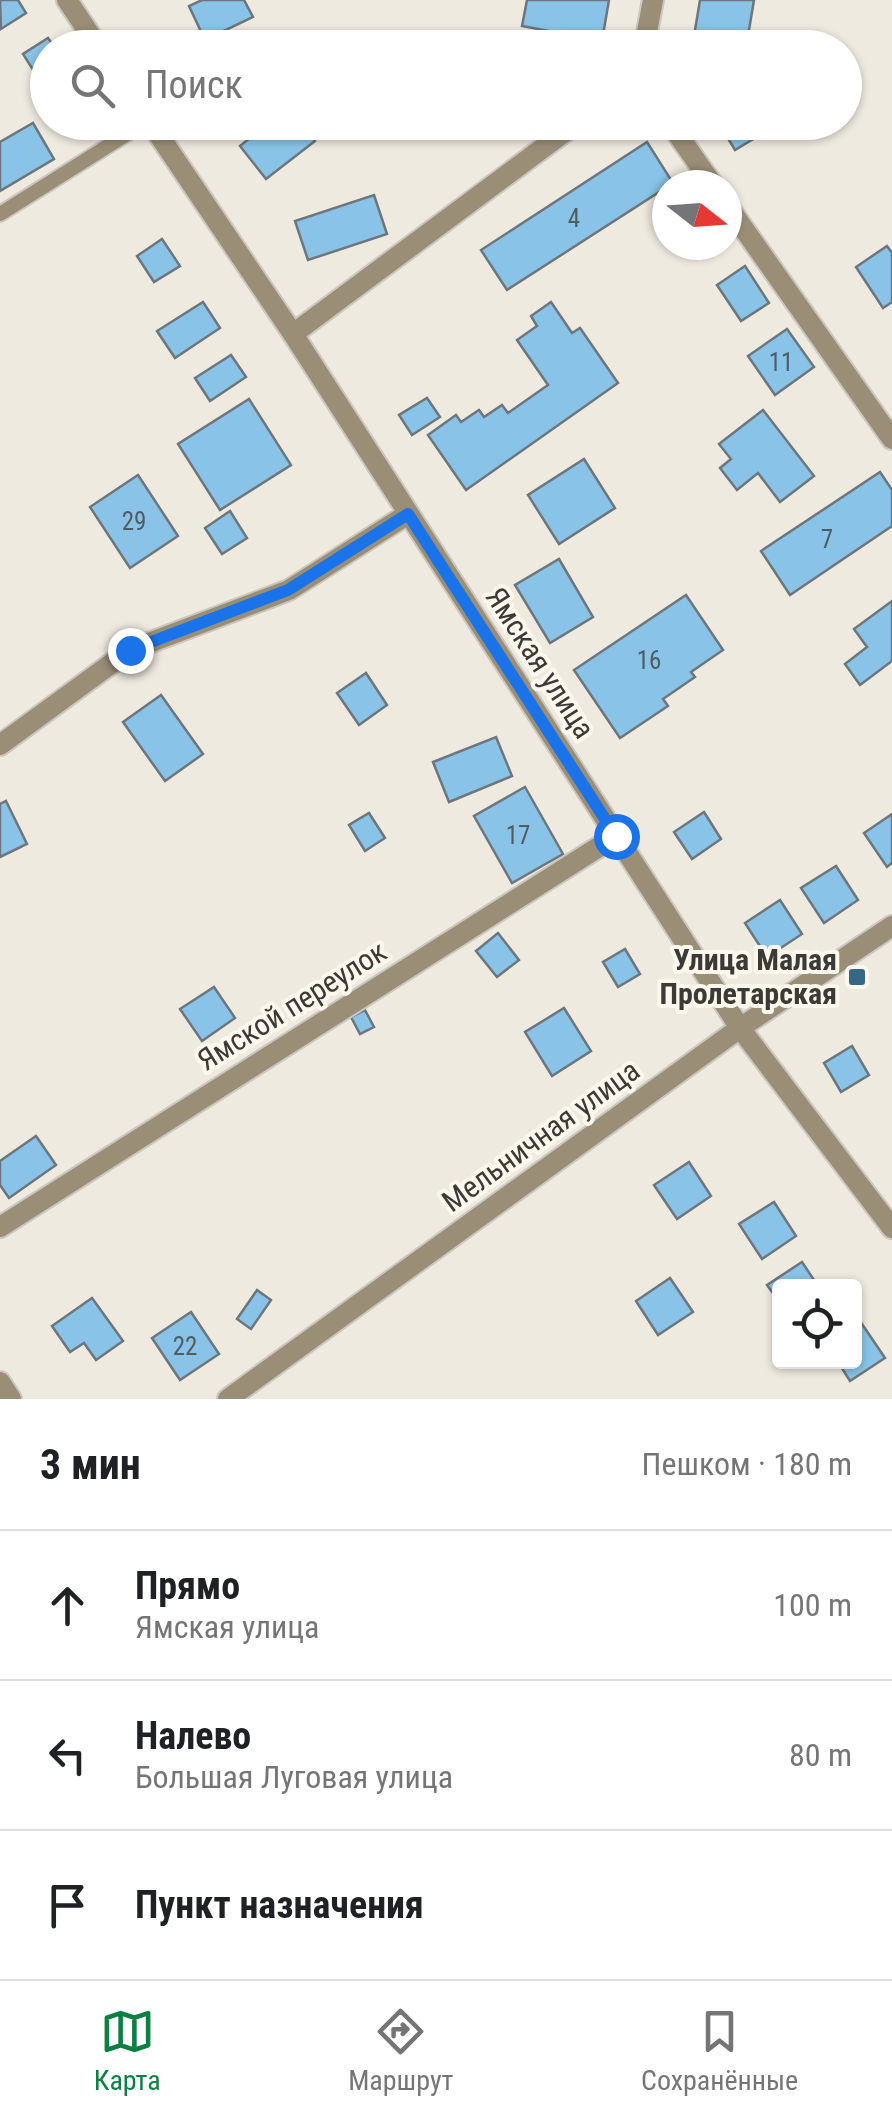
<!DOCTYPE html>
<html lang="ru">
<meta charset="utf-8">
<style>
:root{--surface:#fff;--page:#f6f6f6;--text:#202124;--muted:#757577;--line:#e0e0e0;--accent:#0b8043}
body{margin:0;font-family:"Roboto Condensed",sans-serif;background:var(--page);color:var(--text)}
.controls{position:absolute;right:30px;bottom:30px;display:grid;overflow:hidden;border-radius:10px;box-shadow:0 2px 8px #0004}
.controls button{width:90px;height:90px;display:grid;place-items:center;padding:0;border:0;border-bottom:2px solid var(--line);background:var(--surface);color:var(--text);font:50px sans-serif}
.compass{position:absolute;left:652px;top:170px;width:90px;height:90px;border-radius:50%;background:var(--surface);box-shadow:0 2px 8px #0004;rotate:107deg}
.stop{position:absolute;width:30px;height:30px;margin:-22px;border:8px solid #1a73e8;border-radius:50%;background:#fff}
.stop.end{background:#1a73e8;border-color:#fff;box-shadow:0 2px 10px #0008}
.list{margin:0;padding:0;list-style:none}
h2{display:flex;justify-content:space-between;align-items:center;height:130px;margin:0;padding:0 40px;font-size:42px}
h2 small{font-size:32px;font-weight:400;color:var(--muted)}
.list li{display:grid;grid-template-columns:65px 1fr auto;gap:30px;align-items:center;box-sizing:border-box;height:150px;padding:0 40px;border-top:2px solid var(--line)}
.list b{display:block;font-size:38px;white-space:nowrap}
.list p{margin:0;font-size:32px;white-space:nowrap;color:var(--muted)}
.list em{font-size:32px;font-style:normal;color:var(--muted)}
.icon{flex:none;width:55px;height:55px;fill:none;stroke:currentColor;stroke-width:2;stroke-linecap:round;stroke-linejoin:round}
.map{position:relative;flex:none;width:892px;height:1399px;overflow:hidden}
.search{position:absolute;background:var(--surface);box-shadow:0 2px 8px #0004;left:30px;right:30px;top:30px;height:110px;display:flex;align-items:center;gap:25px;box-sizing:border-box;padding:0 35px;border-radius:55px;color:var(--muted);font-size:38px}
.sheet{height:580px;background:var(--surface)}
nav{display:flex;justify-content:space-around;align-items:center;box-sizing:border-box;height:140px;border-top:2px solid var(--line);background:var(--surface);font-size:28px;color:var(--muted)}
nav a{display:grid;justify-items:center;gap:5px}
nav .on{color:var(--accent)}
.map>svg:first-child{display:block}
.building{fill:#89c4e8;stroke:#6d767c;stroke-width:2.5}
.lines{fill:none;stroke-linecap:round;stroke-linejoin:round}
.service-casing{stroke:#cbc7be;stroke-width:18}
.minor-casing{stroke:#cbc7be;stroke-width:24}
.tertiary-casing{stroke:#cbc7be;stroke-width:24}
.service{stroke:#9a8e77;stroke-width:14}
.minor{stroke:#9a8e77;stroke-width:20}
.tertiary{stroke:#9a8e77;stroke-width:20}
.route{stroke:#1a73e8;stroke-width:12}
.poi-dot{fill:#346885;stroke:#fcf7ed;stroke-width:4}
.labels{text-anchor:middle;stroke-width:8;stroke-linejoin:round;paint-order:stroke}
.number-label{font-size:25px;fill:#4f5c62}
.street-label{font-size:30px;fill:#3c3a36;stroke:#fcf7ed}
.poi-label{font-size:30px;font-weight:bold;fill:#3c3a36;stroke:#fcf7ed;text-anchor:end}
</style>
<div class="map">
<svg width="892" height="1399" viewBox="0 0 892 1399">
<rect width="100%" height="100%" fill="#efeae0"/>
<g class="building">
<path d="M0,0h18l8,13 -25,16z"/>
<path d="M202,0h42l9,17 -48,23 -16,-34z"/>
<path d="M527,0h82l-7,41 -80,-15z"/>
<path d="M700,0h54l-8,48h-54z"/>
<path d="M48,38l7,10h-7v28l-8,5 -17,-27z"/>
<path d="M270,122h31l14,19 -49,38 -26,-33z"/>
<path d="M718,122h59l1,2 -43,26z"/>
<path d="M33,123l21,36 -54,32v-49z"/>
<path d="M647,142l26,41 -166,107 -26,-40z"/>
<path d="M374,195l13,39 -79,26 -13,-39z"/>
<path d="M162,239l18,27 -26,16 -17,-26z"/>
<path d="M887,246l5,7v49l-9,6 -27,-41z"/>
<path d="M745,266l24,37 -28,18 -24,-36z"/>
<path d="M203,302l17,26 -45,30 -18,-27z"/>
<path d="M551,302l21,31 8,-5 38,55 -152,107 -38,-55 28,-20 5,7 18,-12 5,7 18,-12 6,8 40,-28 -31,-45 20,-14 -6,-10z"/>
<path d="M787,329l27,38 -39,28 -27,-39z"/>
<path d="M231,355l15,22 -36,24 -15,-23z"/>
<path d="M427,398l13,19 -28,18 -13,-20z"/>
<path d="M249,399l42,66 -71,45 -42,-66z"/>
<path d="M763,410l51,66 -34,26 -22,-29 -21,17 -17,-22 11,-9 -12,-15z"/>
<path d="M584,459l31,49 -56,36 -31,-49z"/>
<path d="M880,472l12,18v36l-102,69 -29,-44z"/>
<path d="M138,475l40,61 -48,32 -40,-61z"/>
<path d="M230,511l17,27 -25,16 -17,-26z"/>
<path d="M559,559l34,58 -43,26 -35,-58z"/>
<path d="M686,595l37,55 -32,22 4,5 -32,22 5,7 -48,32 -46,-68z"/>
<path d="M892,601v60l-32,24 -15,-21 22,-17 -13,-18z"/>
<path d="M366,673l21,32 -28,20 -22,-32z"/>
<path d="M161,695l42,59 -38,27 -42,-59z"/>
<path d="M496,737l16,39 -63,26 -16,-40z"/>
<path d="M525,787l38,67 -51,29 -38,-67z"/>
<path d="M6,801l21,43 -27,13v-53z"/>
<path d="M704,812l17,27 -29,20 -18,-27z"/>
<path d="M369,813l16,25 -20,13 -16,-26z"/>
<path d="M892,814v49l-5,4 -23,-34z"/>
<path d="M836,866l22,34 -34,23 -23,-35z"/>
<path d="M780,900l22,34 -35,23 -22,-34z"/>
<path d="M498,933l21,27 -22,17 -21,-26z"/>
<path d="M625,949l15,25 -22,13 -15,-25z"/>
<path d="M214,987l21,31 -33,23 -22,-32z"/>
<path d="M564,1008l27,43 -39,25 -27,-44z"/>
<path d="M365,1010l9,17 -14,7 -9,-17z"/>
<path d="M852,1046l17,29 -28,17 -17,-29z"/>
<path d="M36,1136l20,29 -47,33 -9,-13v-24z"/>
<path d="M689,1162l22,34 -34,23 -23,-34z"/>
<path d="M774,1202l22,34 -34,23 -23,-35z"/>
<path d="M802,1262l16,24h-38v17l-13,-18z"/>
<path d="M670,1278l23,34 -35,23 -22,-34z"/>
<path d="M257,1290l14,10 -20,29 -14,-10z"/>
<path d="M92,1298l31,43 -27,19 -12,-17 -14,9 -18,-26z"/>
<path d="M191,1312l28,42 -39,26 -28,-42z"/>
<path d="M862,1324l23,34 -35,23 -12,-19h16v-33z"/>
</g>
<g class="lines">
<g class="service-casing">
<path id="service" d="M0,214l146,-92"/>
</g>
<g class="minor-casing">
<g id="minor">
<path d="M644,48l9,-48"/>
<path d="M669,122l44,63"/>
<path d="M727,205l165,234"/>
<path d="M293,334l285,-212"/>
<path d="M0,745l130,-95 159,-60 119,-76"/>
<path d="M740,1028l152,200"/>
<path d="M0,1227l616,-391"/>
<path d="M0,1382l11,17"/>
</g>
</g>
<g class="tertiary-casing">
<g id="tertiary">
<path d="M67,0l32,48"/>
<path d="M150,122l143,212 447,694"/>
<path d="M228,1399l512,-371 152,-102"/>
</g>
</g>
<use href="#service" class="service"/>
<use href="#minor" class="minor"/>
<use href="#tertiary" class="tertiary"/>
</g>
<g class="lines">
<path class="route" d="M130,650l158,-60 120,-76 208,322"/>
</g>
<rect class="poi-dot" x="847" y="967" width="20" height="20" rx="5"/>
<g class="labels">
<g class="number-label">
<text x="574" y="227">4</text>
<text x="781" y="371">11</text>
<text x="134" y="530">29</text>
<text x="827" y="548">7</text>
<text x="649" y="669">16</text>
<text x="518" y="844">17</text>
<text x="185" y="1355">22</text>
</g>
<g class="street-label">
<text transform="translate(540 663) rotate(57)" y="10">Ямская улица</text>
<text transform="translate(292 1006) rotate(-32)" y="10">Ямской переулок</text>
<text transform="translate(541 1136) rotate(-36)" y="10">Мельничная улица</text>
</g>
<g class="poi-label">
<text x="837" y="970">Улица Малая<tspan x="837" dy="34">Пролетарская</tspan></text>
</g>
</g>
</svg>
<div class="controls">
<button><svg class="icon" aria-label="locate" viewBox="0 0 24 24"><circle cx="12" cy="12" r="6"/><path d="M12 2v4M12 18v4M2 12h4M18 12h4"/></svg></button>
</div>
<svg class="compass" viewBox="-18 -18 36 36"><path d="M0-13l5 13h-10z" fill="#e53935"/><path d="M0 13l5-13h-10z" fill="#757577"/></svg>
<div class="stop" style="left:616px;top:836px"></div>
<div class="stop end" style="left:130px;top:650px"></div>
<div class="search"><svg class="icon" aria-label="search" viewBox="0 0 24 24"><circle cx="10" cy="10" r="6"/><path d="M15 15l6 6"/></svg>Поиск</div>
</div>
<section class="sheet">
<h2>3 мин<small>Пешком · 180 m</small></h2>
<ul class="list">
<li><svg class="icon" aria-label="ahead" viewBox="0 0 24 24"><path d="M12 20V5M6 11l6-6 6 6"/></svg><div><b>Прямо</b><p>Ямская улица</p></div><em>100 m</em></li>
<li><svg class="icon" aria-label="left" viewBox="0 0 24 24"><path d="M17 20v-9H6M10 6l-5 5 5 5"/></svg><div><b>Налево</b><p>Большая Луговая улица</p></div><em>80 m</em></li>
<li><svg class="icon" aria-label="arrive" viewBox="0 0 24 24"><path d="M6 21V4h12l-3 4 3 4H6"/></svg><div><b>Пункт назначения</b></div></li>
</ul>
</section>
<nav>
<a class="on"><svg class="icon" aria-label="map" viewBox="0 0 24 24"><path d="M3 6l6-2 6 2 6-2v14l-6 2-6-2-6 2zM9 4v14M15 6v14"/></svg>Карта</a>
<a><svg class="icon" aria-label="directions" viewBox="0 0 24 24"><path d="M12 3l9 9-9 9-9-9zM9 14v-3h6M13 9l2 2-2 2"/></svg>Маршрут</a>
<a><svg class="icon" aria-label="saved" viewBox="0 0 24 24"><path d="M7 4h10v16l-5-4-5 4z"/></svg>Сохранённые</a>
</nav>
